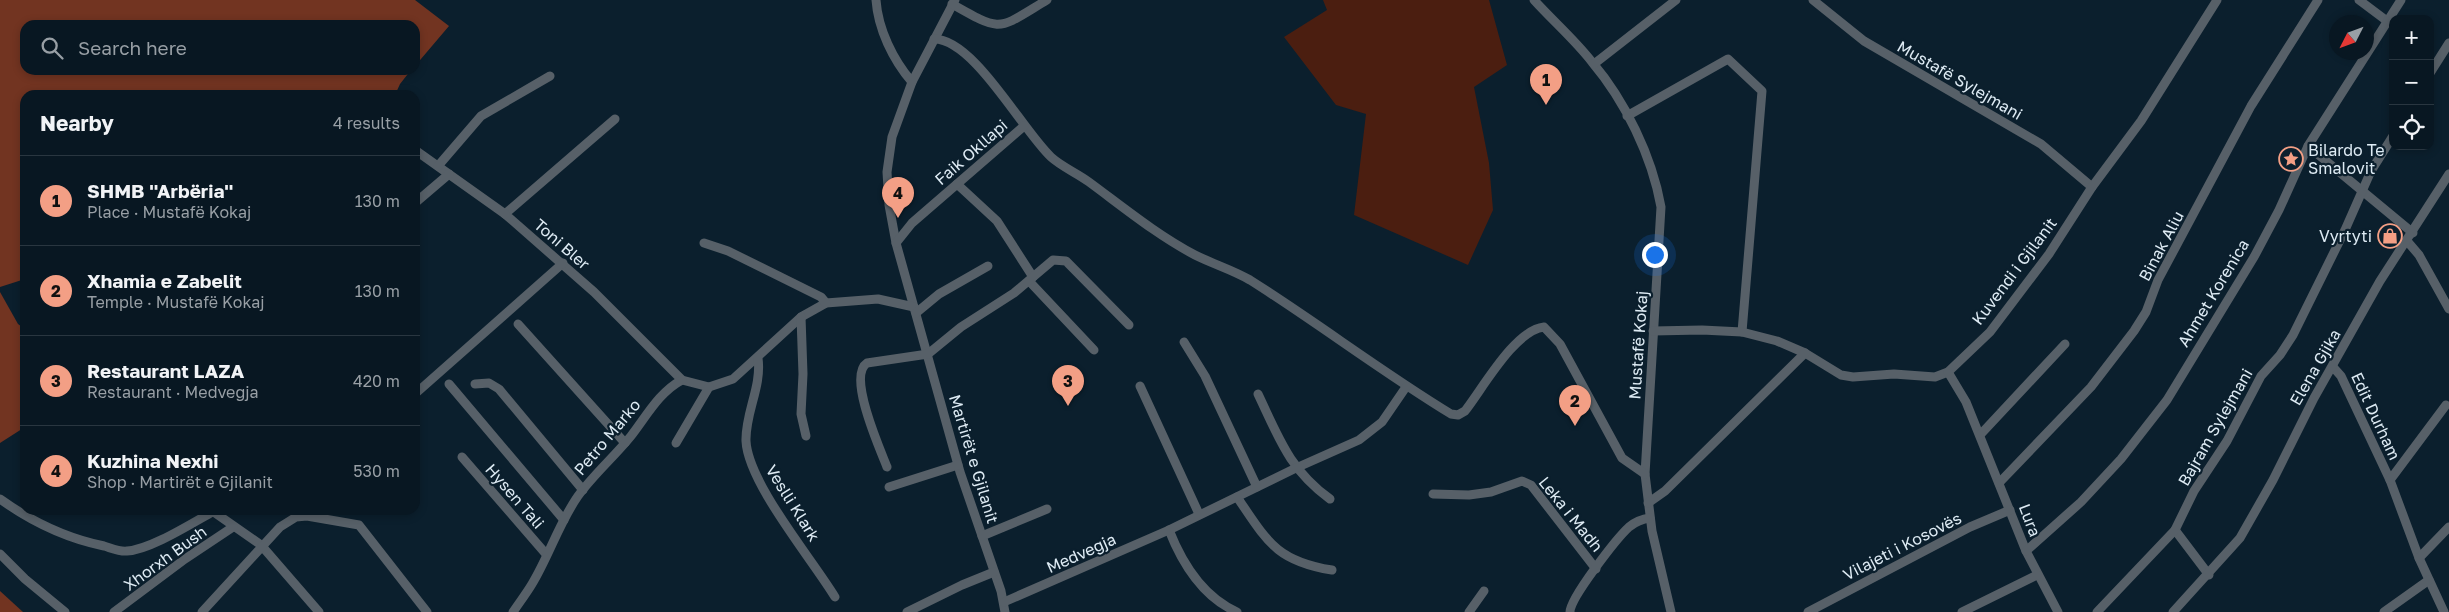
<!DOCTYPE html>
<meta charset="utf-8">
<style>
:root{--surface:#081722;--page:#11202a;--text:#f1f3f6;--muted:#989fa5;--line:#293640;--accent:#f39f85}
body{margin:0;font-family:"Golos Text",sans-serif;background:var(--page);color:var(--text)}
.controls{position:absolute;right:15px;top:15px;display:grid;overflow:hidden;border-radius:10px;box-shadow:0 2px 8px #0003}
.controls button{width:45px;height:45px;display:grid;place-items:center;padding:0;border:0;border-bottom:1px solid var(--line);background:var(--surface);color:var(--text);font:25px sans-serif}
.compass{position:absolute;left:2329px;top:15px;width:45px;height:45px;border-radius:50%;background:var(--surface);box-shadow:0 2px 8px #0003;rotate:228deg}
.you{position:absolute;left:1654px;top:254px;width:18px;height:18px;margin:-12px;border:4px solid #fff;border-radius:50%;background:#1a73e8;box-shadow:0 0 0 8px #1a73e833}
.badge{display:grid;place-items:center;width:32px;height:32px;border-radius:50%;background:var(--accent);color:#111;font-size:16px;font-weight:700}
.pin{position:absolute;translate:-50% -41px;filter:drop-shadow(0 1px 2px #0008)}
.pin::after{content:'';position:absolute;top:26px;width:18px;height:15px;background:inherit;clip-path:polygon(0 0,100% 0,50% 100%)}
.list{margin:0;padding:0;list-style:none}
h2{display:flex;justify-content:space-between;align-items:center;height:65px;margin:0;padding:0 20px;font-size:21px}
h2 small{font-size:16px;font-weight:400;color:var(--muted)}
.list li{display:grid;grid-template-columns:32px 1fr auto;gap:15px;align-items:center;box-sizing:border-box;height:90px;padding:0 20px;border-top:1px solid var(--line)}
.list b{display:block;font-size:19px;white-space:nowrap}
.list p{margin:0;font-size:16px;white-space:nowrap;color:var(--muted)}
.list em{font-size:16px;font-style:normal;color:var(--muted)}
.icon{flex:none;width:28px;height:28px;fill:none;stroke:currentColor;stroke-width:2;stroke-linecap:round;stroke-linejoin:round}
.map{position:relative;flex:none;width:2449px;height:612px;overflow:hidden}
.search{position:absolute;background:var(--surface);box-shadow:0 2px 8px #0003;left:20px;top:20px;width:400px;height:55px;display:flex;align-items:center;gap:12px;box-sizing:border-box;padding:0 18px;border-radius:15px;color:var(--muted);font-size:19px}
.panel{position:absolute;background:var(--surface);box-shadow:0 2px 8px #0003;left:20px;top:90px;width:400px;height:425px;border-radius:15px}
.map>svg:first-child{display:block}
.green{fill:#4b1e10}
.forest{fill:#723421}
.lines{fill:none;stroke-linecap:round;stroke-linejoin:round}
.minor{stroke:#576068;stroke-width:9}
.labels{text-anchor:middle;stroke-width:4.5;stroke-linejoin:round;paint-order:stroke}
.street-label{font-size:16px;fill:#deebf4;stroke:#0b1f2d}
.poi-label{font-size:16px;fill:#deebf4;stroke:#0b1f2d;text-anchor:start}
</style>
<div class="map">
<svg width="2449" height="612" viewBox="0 0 2449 612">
<rect width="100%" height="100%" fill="#0b1f2d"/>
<path class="green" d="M1323,0h166l18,65 -33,22 15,76 4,47 -25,55 -114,-50 12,-101 -30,-9 -52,-68 43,-27z"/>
<g class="forest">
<path d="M0,0h415l34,26 -34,40v-41h-390v45h386l-11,14 -5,11h-370v184l-25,8z"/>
<path d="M0,292l18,32 7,5v98l-25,16z"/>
<path d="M0,591l23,21h-23z"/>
</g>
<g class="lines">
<g class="minor">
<path d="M876,0c2,29 17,60 36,82"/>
<path d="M955,0l-43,82 -20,55 -5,35 2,33 7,38 64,229 41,119 4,21"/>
<path d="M1534,0c19,21 41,40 58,62 33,39 60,94 69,145l-16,267 7,57 19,81"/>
<path d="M1813,0l51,41 177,103 51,43"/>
<path d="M2359,0l28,21"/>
<path d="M952,4c51,29 45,26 95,-4"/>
<path d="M934,39c40,0 88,91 117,118 11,10 26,16 38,25 34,25 68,53 106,73 18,9 38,15 55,25 68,43 132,92 201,134l7,1 7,-4c18,-23 50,-81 79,-84l16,17 62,114 23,16"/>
<path d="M1594,64l82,-64"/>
<path d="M2430,73l19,-30"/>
<path d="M1627,116l101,-57 34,32 -20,241"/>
<path d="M615,119l-110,95 89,78 88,88 27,7 24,-8 68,-62 25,-14 52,-4 36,8"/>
<path d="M2308,146l105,87"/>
<path d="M415,150l90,64"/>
<path d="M438,166l43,-50 69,-40"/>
<path d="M957,184l40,37 36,56"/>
<path d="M415,203l34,-29"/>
<path d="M2407,241l12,14 30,54"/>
<path d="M704,243l24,8 93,46 5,6"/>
<path d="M896,243l16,-20 112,-97"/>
<path d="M1029,281l65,69"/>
<path d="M916,313l23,-19 49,-28"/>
<path d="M801,317l2,57 -2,40 5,22"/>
<path d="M518,324l107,119"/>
<path d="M1653,331l49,-1 40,2 35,9 28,12 36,22 12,2 41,-3 41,3 13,-5 42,-40 59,-78 43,-67 49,-66 76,-121"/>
<path d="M1184,342l21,34 52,111"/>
<path d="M758,358c4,29 -13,55 -12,83 2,42 66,118 89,156"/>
<path d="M2333,367l8,9 49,104 29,78 25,54"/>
<path d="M1948,372l18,30 60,149 32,61"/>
<path d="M449,384l115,136"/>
<path d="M475,384l14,-1 10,6 84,101"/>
<path d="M1140,386l59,128"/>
<path d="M415,394l148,-131"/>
<path d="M1258,394c21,44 31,75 72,105"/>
<path d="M1980,435l85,-91"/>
<path d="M676,443l33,-56"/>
<path d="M462,457l84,97"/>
<path d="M887,467c-7,-18 -40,-91 -20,-104l61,-9 33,-27 53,-34 39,-33 13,1 63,64"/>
<path d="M2390,480l56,-75"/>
<path d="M1999,483l92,-96 43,-56 12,-19 12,-32 93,-174 67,-106"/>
<path d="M889,487l69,-22"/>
<path d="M1433,494l36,1 22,-3 31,-11 9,4 65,84"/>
<path d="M1237,497c30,44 39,64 95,73"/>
<path d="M0,499c32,23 65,39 104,47 7,2 16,6 23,5 23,-1 65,-28 87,-40"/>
<path d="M1648,503l17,-12 140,-138"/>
<path d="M211,510l50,35 58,67"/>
<path d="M1169,530c13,33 34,67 68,82"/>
<path d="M2175,530l34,45"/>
<path d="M982,536l65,-27"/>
<path d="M2026,551l55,-49 40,-43 46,-59 87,-143 25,-47 29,-64 93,-146"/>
<path d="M0,554l25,25 40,33"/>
<path d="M2419,558l30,-31"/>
<path d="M1004,602l165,-72 127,-62 63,-28 23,-18 24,-35"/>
<path d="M114,612l71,-53 48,-32"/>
<path d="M202,612l78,-85 16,-10 11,-1 52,9 68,87"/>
<path d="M513,612c6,-9 13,-18 19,-28 17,-28 27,-61 46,-88 16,-22 36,-39 53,-60 15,-19 28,-44 51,-56"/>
<path d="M907,612l55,-27 32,-13"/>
<path d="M1469,612l15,-21"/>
<path d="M1570,612c0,-14 47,-74 59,-85 6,-5 13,-8 21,-9"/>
<path d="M1808,612l162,-85 40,-17"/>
<path d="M1962,612l75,-37"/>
<path d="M2097,612l78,-82 19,-39 33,-50 34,-65 19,-21 13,-20 52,-105 26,-59 22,-35"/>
<path d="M2173,612l67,-74 33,-58 41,-82 66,-117 69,-107"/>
<path d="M2384,612l45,-32"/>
</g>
</g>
<defs>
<g id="sight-ring" transform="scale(1.25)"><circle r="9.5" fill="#0b1f2d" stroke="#f39f85" stroke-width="1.5"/><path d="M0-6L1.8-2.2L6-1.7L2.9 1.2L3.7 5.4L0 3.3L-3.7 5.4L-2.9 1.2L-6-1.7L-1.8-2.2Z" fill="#f39f85"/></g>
<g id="shop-ring" transform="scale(1.25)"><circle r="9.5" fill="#0b1f2d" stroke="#f39f85" stroke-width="1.5"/><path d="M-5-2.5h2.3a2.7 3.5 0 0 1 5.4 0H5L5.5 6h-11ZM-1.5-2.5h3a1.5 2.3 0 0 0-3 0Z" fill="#f39f85"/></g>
</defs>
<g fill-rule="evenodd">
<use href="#sight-ring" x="2291" y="159"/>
<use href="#shop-ring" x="2390" y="236"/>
</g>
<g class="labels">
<g class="street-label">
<text transform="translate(1960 80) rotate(30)" y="6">Mustafë Sylejmani</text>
<text transform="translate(971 152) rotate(-41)" y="6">Faik Okllapi</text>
<text transform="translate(562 244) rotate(41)" y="6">Toni Bler</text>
<text transform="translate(2161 246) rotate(-62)" y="6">Binak Aliu</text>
<text transform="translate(2014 271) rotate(-53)" y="6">Kuvendi i Gjilanit</text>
<text transform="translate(2213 293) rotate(-59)" y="6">Ahmet Korenica</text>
<text transform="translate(1638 345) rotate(-86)" y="6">Mustafë Kokaj</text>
<text transform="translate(2315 367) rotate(-60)" y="6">Elena Gjika</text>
<text transform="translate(2376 416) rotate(65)" y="6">Edit Durham</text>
<text transform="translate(2215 427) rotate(-60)" y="6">Bajram Sylejmani</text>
<text transform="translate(607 437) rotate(-50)" y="6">Petro Marko</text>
<text transform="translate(974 459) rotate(73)" y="6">Martirët e Gjilanit</text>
<text transform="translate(515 496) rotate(49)" y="6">Hysen Tali</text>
<text transform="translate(793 503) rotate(58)" y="6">Veslli Klark</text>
<text transform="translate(1571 514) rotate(51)" y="6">Leka i Madh</text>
<text transform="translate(2030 520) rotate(69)" y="6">Lura</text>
<text transform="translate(1902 546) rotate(-27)" y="6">Vilajeti i Kosovës</text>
<text transform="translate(1081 553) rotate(-24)" y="6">Medvegja</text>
<text transform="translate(165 558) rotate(-36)" y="6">Xhorxh Bush</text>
</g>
<g class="poi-label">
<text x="2308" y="156">Bilardo Te<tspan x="2308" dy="18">Smalovit</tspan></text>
<text x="2372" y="242" text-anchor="end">Vyrtyti</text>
</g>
</g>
</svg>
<div class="controls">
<button>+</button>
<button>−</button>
<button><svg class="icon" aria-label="locate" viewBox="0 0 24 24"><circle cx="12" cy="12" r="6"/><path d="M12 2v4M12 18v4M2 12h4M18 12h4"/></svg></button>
</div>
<svg class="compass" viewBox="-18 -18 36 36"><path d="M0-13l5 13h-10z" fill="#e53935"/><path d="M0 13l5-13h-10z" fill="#989fa5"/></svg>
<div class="you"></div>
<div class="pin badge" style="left:1546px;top:105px">1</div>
<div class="pin badge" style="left:1575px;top:426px">2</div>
<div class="pin badge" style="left:1068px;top:406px">3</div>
<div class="pin badge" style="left:898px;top:218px">4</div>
<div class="search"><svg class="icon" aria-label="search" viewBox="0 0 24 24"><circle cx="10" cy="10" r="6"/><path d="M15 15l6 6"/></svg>Search here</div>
<section class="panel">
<h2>Nearby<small>4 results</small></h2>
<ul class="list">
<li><span class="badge">1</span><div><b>SHMB ''Arbëria''</b><p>Place · Mustafë Kokaj</p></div><em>130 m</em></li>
<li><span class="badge">2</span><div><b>Xhamia e Zabelit</b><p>Temple · Mustafë Kokaj</p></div><em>130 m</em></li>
<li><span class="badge">3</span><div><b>Restaurant LAZA</b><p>Restaurant · Medvegja</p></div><em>420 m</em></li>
<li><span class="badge">4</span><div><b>Kuzhina Nexhi</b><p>Shop · Martirët e Gjilanit</p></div><em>530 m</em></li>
</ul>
</section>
</div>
